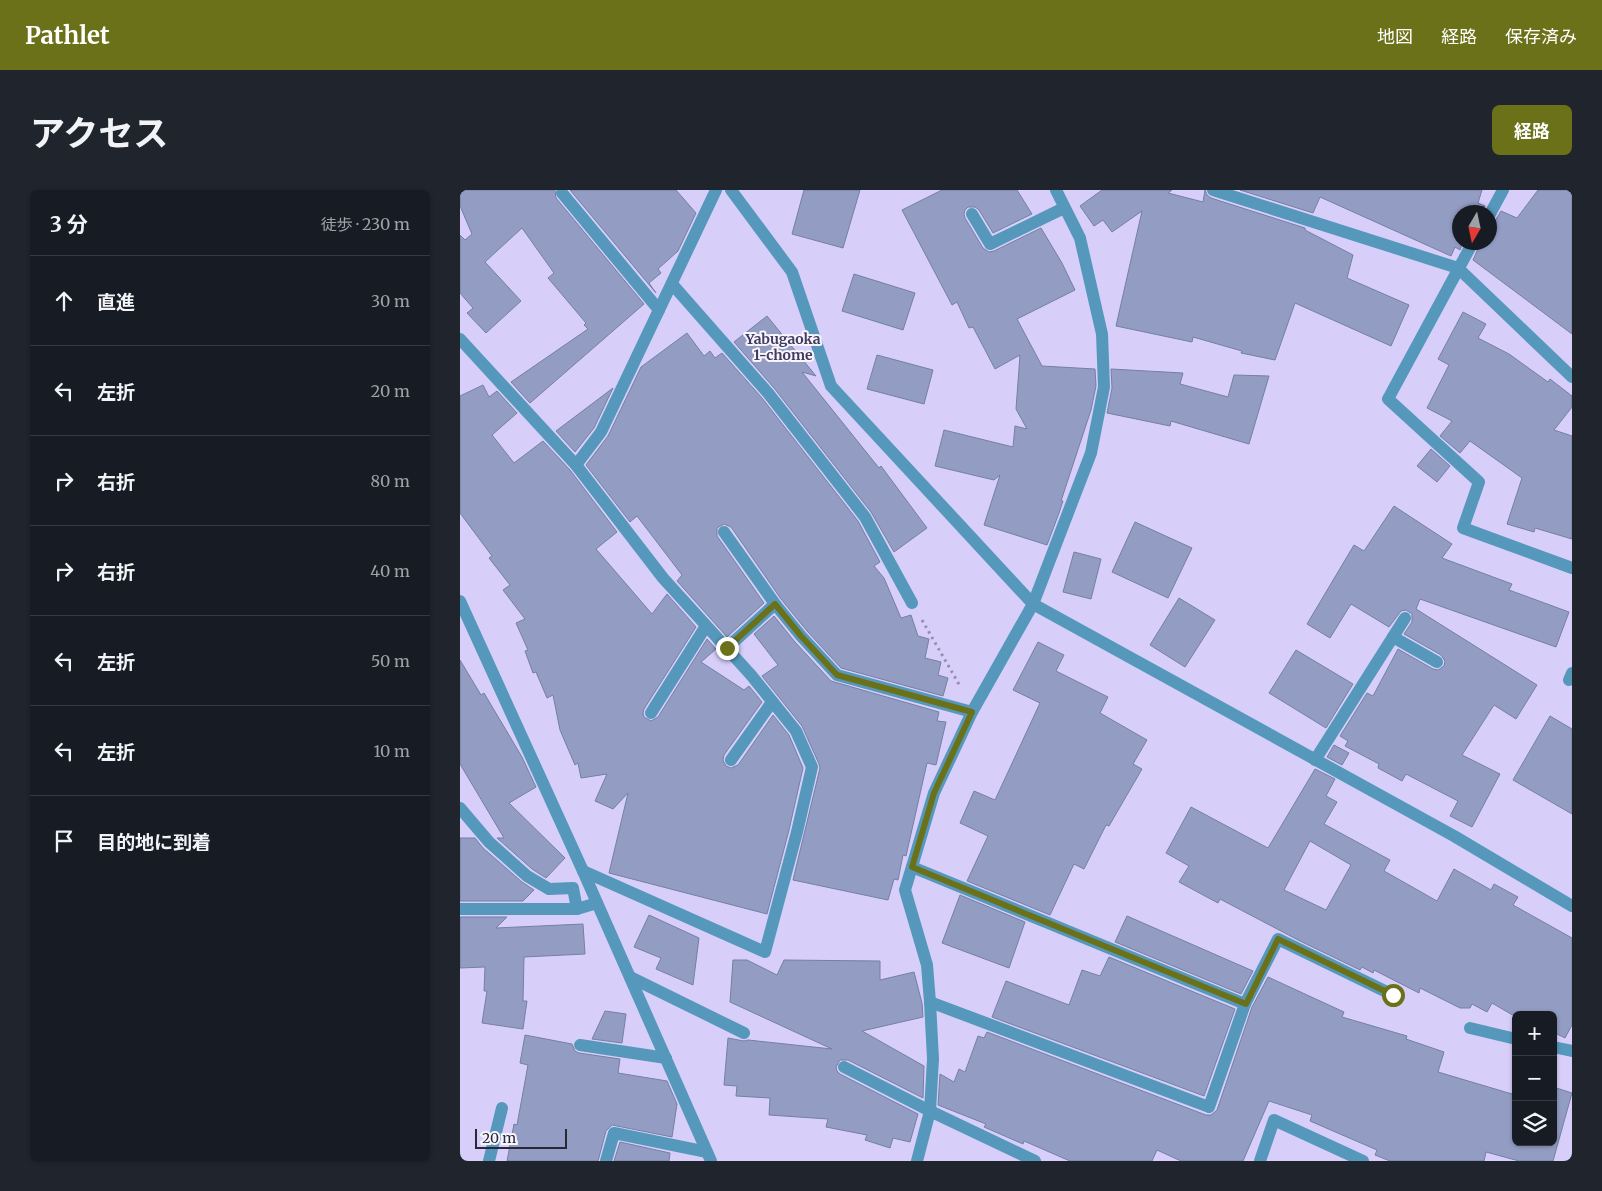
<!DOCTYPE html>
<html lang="ja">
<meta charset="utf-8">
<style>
:root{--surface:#171b24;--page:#20242c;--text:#f1f3f6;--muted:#9ea1a6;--line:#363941;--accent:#6b7118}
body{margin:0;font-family:Merriweather,"Noto Sans JP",serif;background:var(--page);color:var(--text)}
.controls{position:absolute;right:15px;bottom:15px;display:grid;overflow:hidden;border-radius:8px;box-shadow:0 1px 4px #0004}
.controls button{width:45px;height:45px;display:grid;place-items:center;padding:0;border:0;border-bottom:1px solid var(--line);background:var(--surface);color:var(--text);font:25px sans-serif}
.compass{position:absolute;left:992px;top:15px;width:45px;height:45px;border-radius:50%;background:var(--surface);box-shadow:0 1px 4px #0004;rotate:189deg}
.scale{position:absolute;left:15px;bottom:12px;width:92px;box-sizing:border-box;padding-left:5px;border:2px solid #2a2737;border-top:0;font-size:14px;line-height:18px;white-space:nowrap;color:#2a2737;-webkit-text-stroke:4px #f7f5fe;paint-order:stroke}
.stop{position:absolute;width:15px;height:15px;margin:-11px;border:4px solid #6b7118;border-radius:50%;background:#fff}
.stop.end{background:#6b7118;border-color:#fff;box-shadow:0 1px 5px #0008}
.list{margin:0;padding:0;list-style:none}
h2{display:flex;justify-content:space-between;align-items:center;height:65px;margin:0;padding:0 20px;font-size:21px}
h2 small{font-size:16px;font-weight:400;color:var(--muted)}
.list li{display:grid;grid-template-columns:32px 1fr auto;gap:15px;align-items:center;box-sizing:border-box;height:90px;padding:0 20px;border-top:1px solid var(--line)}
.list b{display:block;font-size:19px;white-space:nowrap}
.list em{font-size:16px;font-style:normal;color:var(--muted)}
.icon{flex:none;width:28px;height:28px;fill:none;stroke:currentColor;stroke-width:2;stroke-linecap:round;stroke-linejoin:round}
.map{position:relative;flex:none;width:1112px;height:971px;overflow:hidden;border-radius:8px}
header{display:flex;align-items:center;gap:30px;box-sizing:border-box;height:70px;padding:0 25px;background:var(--accent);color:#fff}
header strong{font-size:24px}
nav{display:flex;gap:28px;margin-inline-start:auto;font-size:18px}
.intro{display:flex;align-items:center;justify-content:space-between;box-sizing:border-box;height:120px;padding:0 30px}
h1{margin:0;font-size:35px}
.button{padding:12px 22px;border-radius:8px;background:var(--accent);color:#fff;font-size:18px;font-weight:700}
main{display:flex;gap:30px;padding:0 30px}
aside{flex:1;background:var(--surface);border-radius:8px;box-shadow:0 1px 4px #0004}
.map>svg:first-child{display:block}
.building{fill:#939dc4;stroke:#757fa4;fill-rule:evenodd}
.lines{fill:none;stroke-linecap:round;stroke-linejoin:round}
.path{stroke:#958faf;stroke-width:3;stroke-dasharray:2.5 4;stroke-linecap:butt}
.minor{stroke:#5698bc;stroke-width:12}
.route{stroke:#6b7118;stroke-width:6}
.labels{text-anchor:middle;stroke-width:4;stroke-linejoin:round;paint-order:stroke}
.neighbourhood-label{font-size:14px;font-weight:bold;fill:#423b5d;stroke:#f7f5fe}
</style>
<header>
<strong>Pathlet</strong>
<nav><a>地図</a><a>経路</a><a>保存済み</a></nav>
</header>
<div class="intro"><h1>アクセス</h1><a class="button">経路</a></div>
<main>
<aside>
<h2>3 分<small>徒歩 · 230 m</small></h2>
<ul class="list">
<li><svg class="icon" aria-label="ahead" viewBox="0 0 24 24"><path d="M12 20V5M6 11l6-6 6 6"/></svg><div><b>直進</b></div><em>30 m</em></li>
<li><svg class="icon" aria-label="left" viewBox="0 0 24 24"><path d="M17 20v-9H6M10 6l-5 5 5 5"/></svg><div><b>左折</b></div><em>20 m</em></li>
<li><svg class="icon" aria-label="right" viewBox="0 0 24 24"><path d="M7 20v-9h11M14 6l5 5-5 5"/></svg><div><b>右折</b></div><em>80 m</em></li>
<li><svg class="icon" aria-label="right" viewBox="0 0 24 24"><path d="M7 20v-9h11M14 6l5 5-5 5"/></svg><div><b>右折</b></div><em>40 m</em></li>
<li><svg class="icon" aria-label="left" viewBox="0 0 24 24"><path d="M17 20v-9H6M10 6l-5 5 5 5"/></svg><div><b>左折</b></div><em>50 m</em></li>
<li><svg class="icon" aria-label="left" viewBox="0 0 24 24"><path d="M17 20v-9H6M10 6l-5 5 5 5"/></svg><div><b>左折</b></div><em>10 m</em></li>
<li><svg class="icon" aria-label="arrive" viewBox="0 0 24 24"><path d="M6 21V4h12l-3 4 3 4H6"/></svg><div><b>目的地に到着</b></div></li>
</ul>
</aside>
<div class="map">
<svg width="1112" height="971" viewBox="0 0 1112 971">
<rect width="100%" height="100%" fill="#d7cffa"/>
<g class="building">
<path d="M0,0h95l1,8 88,106 -114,99 -19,-21 77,-53 -4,-4 2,-2 -38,-45 6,-5 -32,-45 -37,34 36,39 -35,32 -19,-20 6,-5 -13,-15v-58l5,5 7,-6 -12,-28z"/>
<path d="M110,0h106l20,23 -18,38 -20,18 3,4 -12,10 7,10z"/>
<path d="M344,0h56l-17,58 -51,-14z"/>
<path d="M482,0h75l15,24 -39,19 -14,-23 -4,-3h-7l-3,3 -1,4 1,4 18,30 6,4 5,-1 47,-23 21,35 13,27 -58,29 25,47 53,3 1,17 -5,24 -30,91h2l-4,12 -12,32 -63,-20 16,-50 -6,5 -59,-14 9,-36 69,17 2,-21 12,3 -11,-20 4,-54 -25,14 -22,-42 -4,1 -12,-26 -5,3 -50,-95z"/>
<path d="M642,0h70l-4,3 35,9 2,-12 2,5 4,3 94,30v2l48,25 -6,23 62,27 -18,41 -96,-43 -20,57 -34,-7 1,-2 -49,-14 -1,5 -76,-16 26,-115 -30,21 -9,-12 -9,6 -14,-20z"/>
<path d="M780,0h242l-4,13 7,3 -3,6h-22v30h3l-3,8 -5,-3 -4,9 -131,-59 -7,16z"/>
<path d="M1078,0h34v144l-99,-74 8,-18h9v-20l5,-1 6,-10 16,7z"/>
<path d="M394,84l61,19 -12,37 -61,-19z"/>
<path d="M1003,122l23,12 -8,14 31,16 39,28 2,-3 22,17v11l-18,23 18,6v103l-37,-11 -1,4 -27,-8 15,-46 -52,-37 -10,12 -20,-17 12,-15 -25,-13 22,-43 -11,-6z"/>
<path d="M307,126l49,60 -14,-4 77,96 2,-2 46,62 -33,24 -23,-40 -97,-124 -40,-46z"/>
<path d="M227,143l17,23 6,-5 5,7 7,-5 40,45 96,123 22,41 -6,4 10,12 17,40 10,-3 7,21 11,3 -4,19 16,4 -3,13 10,3 -5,18 -102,-28 -34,-37 -26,-32 -50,-72 -7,-3 -7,4v8l47,67 -37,34 -50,-56 5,-6 -45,-59 -7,6 -44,-57 22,-29 33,-69z"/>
<path d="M417,165l56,15 -9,34 -57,-15z"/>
<path d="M651,179l72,4 -3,11 48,13 6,-22 35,1 -20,68 -78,-23 -1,5 -63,-13 5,-25z"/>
<path d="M23,195l6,12 8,-6 20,22 -25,22 22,28 29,-22 27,29 47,62 -21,17 56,65 15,-20 29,33 -52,82 -1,4 1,4 7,4 7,-4 49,-78 9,10 -15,13 43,28 5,-4 13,16 -38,53 -1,5 3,6 5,2 7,-3 35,-50 16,20 14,33 -14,62 -22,84 -158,-41 19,-80 -15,16 -18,-8 12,-27 -26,4 -3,-15 -3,2 -15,-35 -7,-35 -6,3 -11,-26 -3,1 -8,-22 3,-1 -12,-27 9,-4 -22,-29 7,-5 -21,-27 3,-2 -32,-43v-117z"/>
<path d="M153,198l-19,40 -19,24 -19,-21z"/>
<path d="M971,259l19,17 -13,16 -20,-16z"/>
<path d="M934,316l58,38 -10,14 70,26 -3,6 60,22 -13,35 -136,-48 -4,10 121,76 -21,34 -22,-14 -32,50 38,19 -28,53 -22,-11 8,-15 -52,-27 -4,7 -24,-13 1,-4 -34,-18 3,-5 -8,-5 27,-43 6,3 25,-47 35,20 5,1 6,-4 1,-5 -4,-6 -37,-21 8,-12v-8l-6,-4 -5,1 -12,16 -38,-23 -21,34 -23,-14 47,-79 10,6z"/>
<path d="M675,332l57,26 -24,50 -56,-26z"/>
<path d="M614,362l27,7 -10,40 -28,-7z"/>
<path d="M719,408l36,22 -30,47 -35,-22z"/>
<path d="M314,426l21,26 36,39 108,31 -2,9 9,1 -10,43 -9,-2 -21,93 -3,-1 -5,25 -4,-1 -6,21 -95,-20 27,-112 -1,-4 -17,-38 -40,-50 16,-11 -24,-31z"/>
<path d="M578,452l26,13 -8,16 52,26 -8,16 47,27 -14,24 9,5 -33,57 -3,-1 -22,44 -10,-5 -24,51 -83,-34 21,-45 -28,-13 14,-32 21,9 45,-97 -27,-13z"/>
<path d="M836,460l57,34 -27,44 -57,-35z"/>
<path d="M0,470l21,35 3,-2 38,64 14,30 -27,16 56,55 -19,20 -14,-9 -35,-31h7l-44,-74z"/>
<path d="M1090,526l22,13v85l-59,-34z"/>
<path d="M874,555l15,8 -7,12 -15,-8z"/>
<path d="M855,579l20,10 -9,17 11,6 -13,22 66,36 -6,11 53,30 17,-32 37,21 3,-6 24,13 -5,8 59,33v87l-7,13 -12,-6v-17h-32l-5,-3v5l-24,-14 -5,9 -15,-8 -2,4h-10l-40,-20 -1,5 -45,-23 -1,3 -11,-6 -2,3 -60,-29 -80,-42 -2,4 -39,-21 10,-16 -23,-13 25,-46 77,41zM850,651l41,24 -25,45 -42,-20z"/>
<path d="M0,648h15l8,10 39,34 12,8 -11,11h-63z"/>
<path d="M500,705l65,27 -16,46 -67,-25z"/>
<path d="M189,725l50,23 -6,47 -37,-16 5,-11 -27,-11z"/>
<path d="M667,726l126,55 -12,23 -126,-52z"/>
<path d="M0,727h47l-11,11 87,-4 2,30 -61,3 -1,44h4l-4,28 -41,-6 5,-32h-3l1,-24 -25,1z"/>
<path d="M649,767l126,52 -31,87 -212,-79 14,-36 63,24 13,-35 18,6z"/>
<path d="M273,770h14l30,15 7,-15 96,1v19l34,-8 8,31 1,14 -61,14 62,35 -1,32 -75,-38h-8l-4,7 1,4 3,3 78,40 -8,28 -17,-4 -3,10 -25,-8 2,-5 -41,-8 2,-8 -59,-4 1,-17 -34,-2 1,-10 -13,-1 4,-47 16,3 4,-1 84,9 -102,-47z"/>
<path d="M808,787l76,35 -2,5 65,19 -1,3 38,13 -6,20 74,22 4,-14v62h37v-55l19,6 -19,68h-34l-33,-9 -2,9h-94l-15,-6 2,-5 -67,-29 2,-6 -43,-14 -26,60h-62l-24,-11 -5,11h-82l-46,-20 -1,3 -39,-17 2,-3 -48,-19 2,-31 14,8 5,-13 6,3 13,-36 6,2 3,-6 219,83h5l6,-5 35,-103z"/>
<path d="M145,821l21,3 -4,29 -30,-4z"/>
<path d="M65,845l47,9 3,7 4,2 41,6 -2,14 49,8 10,23 -5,33 -60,-12 -6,6 -8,30h-91l7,-37 3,1 11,-60 -8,-2z"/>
<path d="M160,952l50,11 -1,8h-55z"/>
</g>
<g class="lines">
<path class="path" d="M462,430l38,66"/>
<g class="minor">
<path d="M271,0l61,82 39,114 202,218 -61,108 -38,81 -29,97 22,75 3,37 3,57 -3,52 -13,50"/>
<path d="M596,0l24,48 22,96 2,53 -13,66 -58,151 421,232 118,70"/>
<path d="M753,0l245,78 114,109"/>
<path d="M102,3l97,117"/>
<path d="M512,24l18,30 74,-36"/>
<path d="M1030,24l13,-24"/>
<path d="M1013,52l-85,157 91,83 -16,46 109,40"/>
<path d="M212,94l96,109 97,124 47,86"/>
<path d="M0,149l116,126 25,-33 115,-242"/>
<path d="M116,275l87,113 88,97 45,56 16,36 -15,65 -32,120 -182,-81"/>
<path d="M264,342l51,72"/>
<path d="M0,411l123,270 128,290"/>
<path d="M933,447l44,25"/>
<path d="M267,458l48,-44 26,32 36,39 135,37"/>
<path d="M1109,490l3,-7"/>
<path d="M191,523l55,-87"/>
<path d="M271,570l41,-58"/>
<path d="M855,570l90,-142"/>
<path d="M0,618l29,34 38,34 22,13 24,-1 4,21"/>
<path d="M452,677l333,137 -36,103 -279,-105"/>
<path d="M0,719h117l20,-6"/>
<path d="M170,787l114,56"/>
<path d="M785,814l33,-65 115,56"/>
<path d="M1010,838l46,11"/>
<path d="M120,855l86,13"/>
<path d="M1093,857l19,4"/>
<path d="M384,877l86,44 105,50"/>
<path d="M29,971l13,-53"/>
<path d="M146,971l8,-28 93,19"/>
<path d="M800,971l14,-41 89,41"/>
</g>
</g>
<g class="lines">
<path class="route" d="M267,458l48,-44 26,32 36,39 135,37 -38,81 -22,74 334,137 32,-65 115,56"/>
</g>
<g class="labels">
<g class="neighbourhood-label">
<text x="323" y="154">Yabugaoka<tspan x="323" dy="16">1-chome</tspan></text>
</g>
</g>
</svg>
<div class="controls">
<button>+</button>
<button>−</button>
<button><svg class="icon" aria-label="layers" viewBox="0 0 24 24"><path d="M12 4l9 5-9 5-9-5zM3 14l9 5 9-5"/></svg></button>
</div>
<svg class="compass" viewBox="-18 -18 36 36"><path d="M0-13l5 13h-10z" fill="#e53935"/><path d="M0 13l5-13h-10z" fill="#9ea1a6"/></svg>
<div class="scale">20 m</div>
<div class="stop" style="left:933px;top:805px"></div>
<div class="stop end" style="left:267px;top:458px"></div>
</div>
</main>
